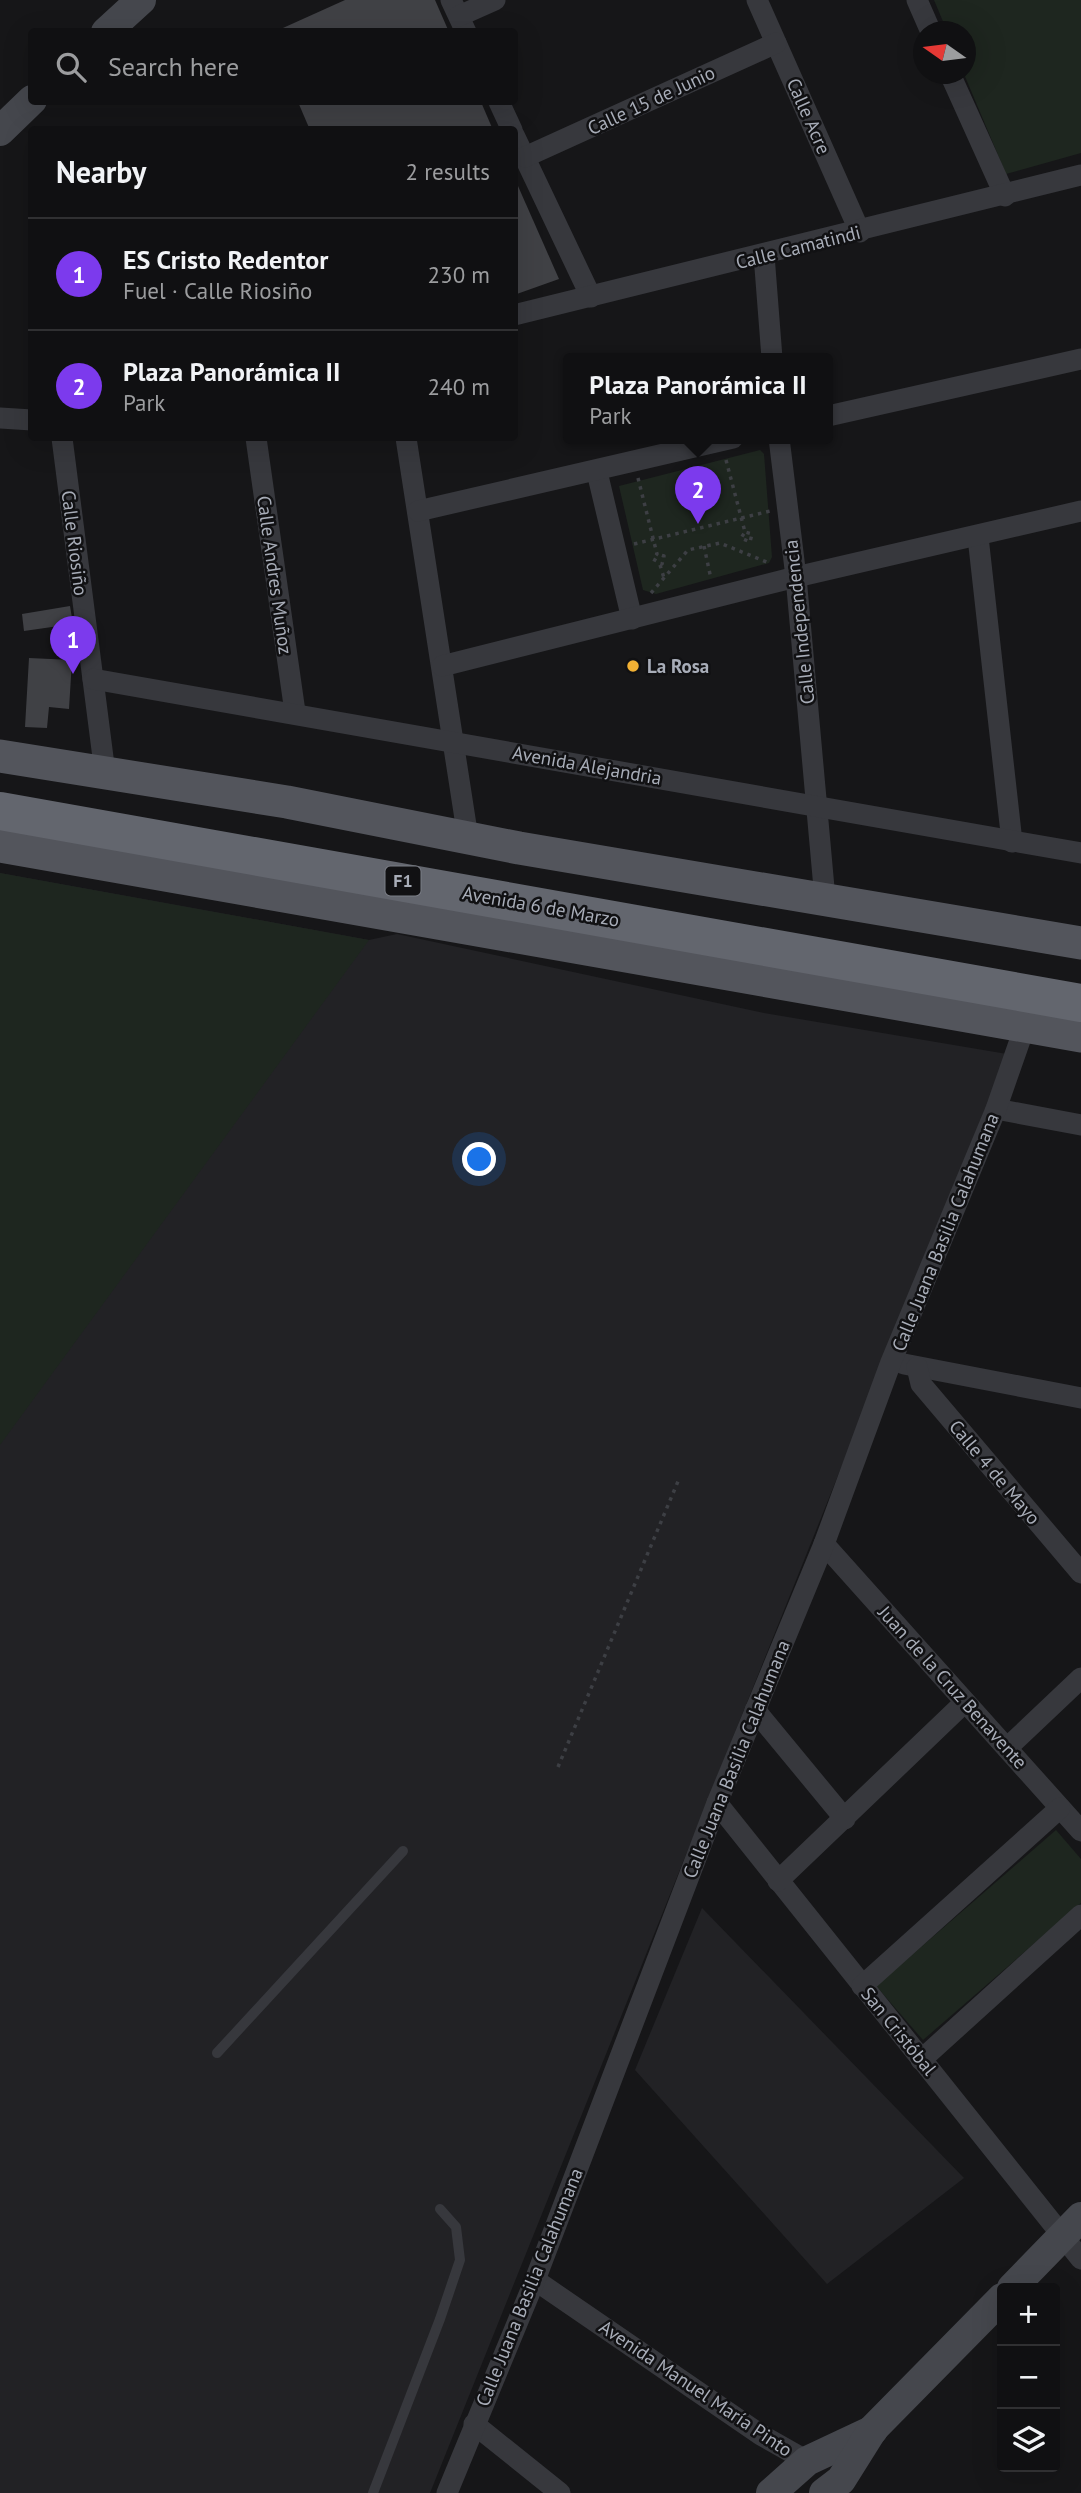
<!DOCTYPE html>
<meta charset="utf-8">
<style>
:root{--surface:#101012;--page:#19191b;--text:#f1f3f6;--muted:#9c9d9f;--line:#303032;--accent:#7c3aed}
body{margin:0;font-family:"PT Sans",sans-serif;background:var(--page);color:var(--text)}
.controls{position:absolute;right:21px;bottom:21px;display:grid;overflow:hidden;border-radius:7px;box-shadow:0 7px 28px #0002}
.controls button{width:63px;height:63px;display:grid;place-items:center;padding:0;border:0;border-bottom:2px solid var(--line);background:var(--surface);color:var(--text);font:35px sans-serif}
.compass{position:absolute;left:913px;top:21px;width:63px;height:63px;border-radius:50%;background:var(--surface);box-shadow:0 7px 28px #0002;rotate:284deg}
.you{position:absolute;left:480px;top:1160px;width:24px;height:24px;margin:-18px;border:5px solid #fff;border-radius:50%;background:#1a73e8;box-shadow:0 0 0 10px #1a73e833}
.badge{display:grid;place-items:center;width:46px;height:46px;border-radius:50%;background:var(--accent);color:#fff;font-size:23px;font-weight:700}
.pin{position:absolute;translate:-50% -58px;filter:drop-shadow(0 2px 4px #0008)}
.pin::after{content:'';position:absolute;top:37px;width:24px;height:21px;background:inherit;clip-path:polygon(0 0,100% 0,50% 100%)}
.popup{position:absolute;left:563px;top:353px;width:270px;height:91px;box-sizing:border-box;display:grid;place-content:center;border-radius:7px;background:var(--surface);filter:drop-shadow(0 2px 5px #0005);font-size:23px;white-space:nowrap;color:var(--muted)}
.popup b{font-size:26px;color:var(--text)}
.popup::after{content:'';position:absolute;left:50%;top:100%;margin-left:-14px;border:14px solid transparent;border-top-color:var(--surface)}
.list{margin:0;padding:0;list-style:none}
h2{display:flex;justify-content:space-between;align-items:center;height:91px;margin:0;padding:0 28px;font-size:30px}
h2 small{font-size:23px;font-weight:400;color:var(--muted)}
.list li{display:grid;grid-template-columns:46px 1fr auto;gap:21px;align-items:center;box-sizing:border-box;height:112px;padding:0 28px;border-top:2px solid var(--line)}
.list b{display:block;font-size:26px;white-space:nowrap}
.list p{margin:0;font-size:23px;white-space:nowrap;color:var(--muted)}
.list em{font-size:23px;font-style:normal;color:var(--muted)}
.icon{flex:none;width:38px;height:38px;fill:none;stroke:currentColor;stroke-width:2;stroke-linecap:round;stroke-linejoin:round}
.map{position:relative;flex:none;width:1081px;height:2493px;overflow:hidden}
.search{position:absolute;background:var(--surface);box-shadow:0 7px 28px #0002;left:28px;top:28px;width:490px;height:77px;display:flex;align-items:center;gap:18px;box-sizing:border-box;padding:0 24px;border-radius:7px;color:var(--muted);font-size:26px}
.panel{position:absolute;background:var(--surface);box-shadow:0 7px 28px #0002;left:28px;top:126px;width:490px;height:315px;border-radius:7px}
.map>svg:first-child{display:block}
.built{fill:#222225}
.green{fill:#1e261f}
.building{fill:#404145}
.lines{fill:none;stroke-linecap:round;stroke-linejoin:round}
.path{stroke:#3d3f44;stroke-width:3.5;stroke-dasharray:3.5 5;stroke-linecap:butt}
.lane{stroke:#37383d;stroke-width:10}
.street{stroke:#37383d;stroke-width:21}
.secondary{stroke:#45474d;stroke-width:30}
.primary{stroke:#53555c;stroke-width:33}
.highway{stroke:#63666e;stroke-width:38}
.poi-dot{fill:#f2b134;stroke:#111113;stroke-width:2.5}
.labels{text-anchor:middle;stroke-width:5;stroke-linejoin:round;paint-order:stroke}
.shield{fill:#111113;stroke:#7b7e86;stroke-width:2}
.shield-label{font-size:18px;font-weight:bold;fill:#a8adb8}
.street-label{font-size:19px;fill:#a8adb8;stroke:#111113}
.poi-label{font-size:19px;font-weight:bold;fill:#a8adb8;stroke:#111113;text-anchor:start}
</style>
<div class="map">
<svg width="1081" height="2493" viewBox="0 0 1081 2493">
<rect width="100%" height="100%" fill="#161618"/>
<g class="built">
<path d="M0,873l369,67 28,-6 367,79 243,41 -577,1439h-430z"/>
<path d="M702,1908l262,270 -137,106 -192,-214z"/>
</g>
<g class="green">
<path d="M934,0h147v153l-75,21 -42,-100 1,-42 -18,-1z"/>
<path d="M760,450l4,4 8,103 -3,6 -113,31 -13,-4 -24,-104z"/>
<path d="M0,873l369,67 -369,505z"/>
<path d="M1056,1830l25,29v44l-158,137 -47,-54z"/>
</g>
<g class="building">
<path d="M345,0h90l14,32h-175z"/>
<path d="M298,102h183l12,28h-183z"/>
<path d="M514,177l45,102 -45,16z"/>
<path d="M70,606l3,18 -49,7 -2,-17z"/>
<path d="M29,658l43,2 -3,49 -20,-2 -2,21 -22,-1z"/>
</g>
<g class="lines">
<g class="path">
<path d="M726,460l19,72 -4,6 9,4 2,-8 -7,-2"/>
<path d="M638,478l19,76 -4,5 9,5 2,-8 -7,-2"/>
<path d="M634,544l136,-33"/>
<path d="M704,546l7,33"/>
<path d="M660,565l4,13"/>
<path d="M651,593l37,-43 32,-7 49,20"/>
<path d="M558,1767l121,-288"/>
</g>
<g class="lane">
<path d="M217,2053l186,-202"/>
<path d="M373,2493l67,-174 20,-59 -4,-33 -16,-18"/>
</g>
<g class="street">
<path d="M451,0l15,32"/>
<path d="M757,0l103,232"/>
<path d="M917,0l14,32"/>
<path d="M459,16l36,-16"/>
<path d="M950,74l55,122"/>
<path d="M499,102l13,28"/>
<path d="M514,135l77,162"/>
<path d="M525,157l251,-114"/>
<path d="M764,255l8,103"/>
<path d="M514,315l567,-140"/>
<path d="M828,416l253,-57"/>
<path d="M0,418l32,2"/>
<path d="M62,438l43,335"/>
<path d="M256,438l39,274"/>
<path d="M406,438l62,400"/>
<path d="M779,438l17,139 29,322"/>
<path d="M597,472l35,147"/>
<path d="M418,511l315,-73"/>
<path d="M978,537l34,305"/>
<path d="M442,666l354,-89 285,-66"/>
<path d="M93,679l988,174"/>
<path d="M996,1109l85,16"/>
<path d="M904,1364l177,34"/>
<path d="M917,1367l4,17 160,189"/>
<path d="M824,1544l257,287"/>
<path d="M755,1710l90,109"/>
<path d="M1007,1748l74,-70"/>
<path d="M717,1803l364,456"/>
<path d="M778,1881l187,-179"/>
<path d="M862,1986l198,-178"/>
<path d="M921,2060l160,-145"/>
<path d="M535,2280l226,155 46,26"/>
<path d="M474,2424l86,69"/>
<path d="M447,2493l88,-213 182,-477 107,-259 67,-182 105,-253 29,-83"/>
</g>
<g class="secondary">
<path d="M106,32l35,-32"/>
<path d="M0,131l32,-31"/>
<path d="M1012,2288l69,-71"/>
<path d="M771,2493l36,-32 66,-31"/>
<path d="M824,2493l17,-13 32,-51 129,-131"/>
</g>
<g class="primary">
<path d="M0,756l287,46 232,46 562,95"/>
<path d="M0,846l1081,190"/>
</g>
<path class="highway" d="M0,811l1081,192"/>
</g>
<circle class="poi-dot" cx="633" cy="666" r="7"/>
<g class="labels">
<rect class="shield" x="385.5" y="866.5" width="35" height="29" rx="5"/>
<g class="shield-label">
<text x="403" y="887">F1</text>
</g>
<g class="street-label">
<text transform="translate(651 100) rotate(-25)" y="7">Calle 15 de Junio</text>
<text transform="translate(809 116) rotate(66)" y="7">Calle Acre</text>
<text transform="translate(798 247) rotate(-14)" y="7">Calle Camatindi</text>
<text transform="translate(75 543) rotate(83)" y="7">Calle Riosiño</text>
<text transform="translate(275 575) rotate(82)" y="7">Calle Andres Muñoz</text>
<text transform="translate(799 622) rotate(-96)" y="7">Calle Independencia</text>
<text transform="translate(587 765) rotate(10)" y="7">Avenida Alejandria</text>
<text transform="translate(541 906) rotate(10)" y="7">Avenida 6 de Marzo</text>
<text transform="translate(945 1232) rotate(-68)" y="7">Calle Juana Basilia Calahumana</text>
<text transform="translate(995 1472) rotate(50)" y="7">Calle 4 de Mayo</text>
<text transform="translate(953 1687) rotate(48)" y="7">Juan de la Cruz Benavente</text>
<text transform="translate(736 1759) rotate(-68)" y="7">Calle Juana Basilia Calahumana</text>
<text transform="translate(899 2031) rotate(51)" y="7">San Cristóbal</text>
<text transform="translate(529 2287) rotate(-68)" y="7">Calle Juana Basilia Calahumana</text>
<text transform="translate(696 2388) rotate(34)" y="7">Avenida Manuel María Pinto</text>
</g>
<g class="poi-label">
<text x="647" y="673">La Rosa</text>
</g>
</g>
</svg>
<div class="controls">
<button>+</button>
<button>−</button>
<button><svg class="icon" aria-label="layers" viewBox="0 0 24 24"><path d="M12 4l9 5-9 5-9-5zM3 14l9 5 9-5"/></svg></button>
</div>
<svg class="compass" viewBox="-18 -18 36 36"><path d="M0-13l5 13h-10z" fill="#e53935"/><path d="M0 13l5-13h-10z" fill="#9c9d9f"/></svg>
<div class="you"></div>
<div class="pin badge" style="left:73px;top:674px">1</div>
<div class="pin badge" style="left:698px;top:524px">2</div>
<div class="popup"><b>Plaza Panorámica II</b>Park</div>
<div class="search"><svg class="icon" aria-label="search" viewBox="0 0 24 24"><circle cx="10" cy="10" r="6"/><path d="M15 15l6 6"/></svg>Search here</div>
<section class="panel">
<h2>Nearby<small>2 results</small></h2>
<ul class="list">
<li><span class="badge">1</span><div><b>ES Cristo Redentor</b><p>Fuel · Calle Riosiño</p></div><em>230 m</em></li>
<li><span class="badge">2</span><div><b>Plaza Panorámica II</b><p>Park</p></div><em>240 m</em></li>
</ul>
</section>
</div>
